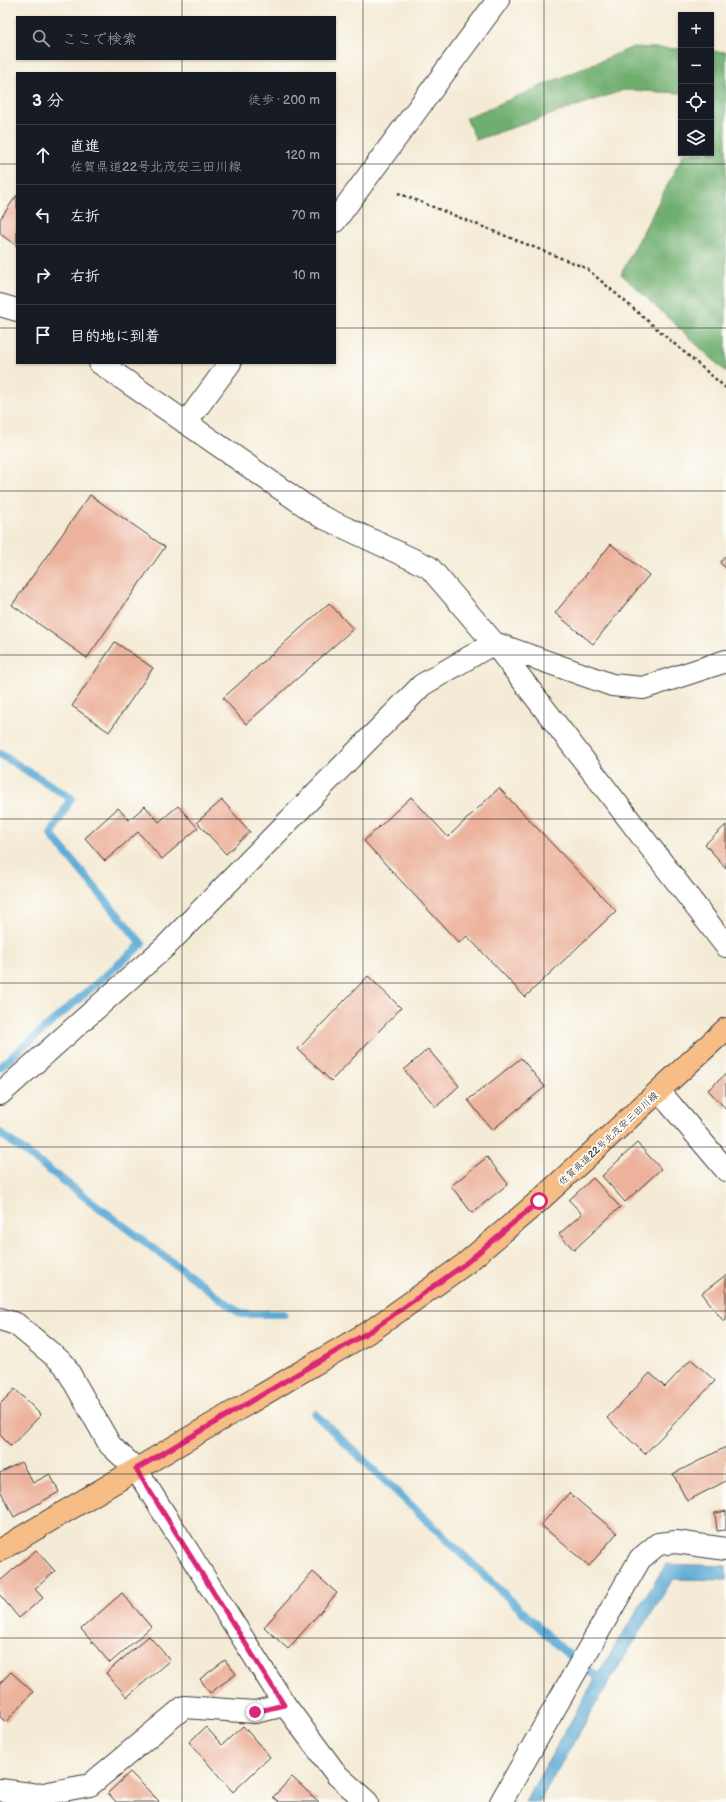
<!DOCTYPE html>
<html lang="ja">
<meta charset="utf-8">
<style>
:root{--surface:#171b24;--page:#242831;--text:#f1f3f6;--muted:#9ea1a6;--line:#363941}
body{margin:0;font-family:"Balsamiq Sans","Klee One",sans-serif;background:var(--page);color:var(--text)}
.controls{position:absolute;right:12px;top:12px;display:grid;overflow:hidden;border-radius:0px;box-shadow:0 1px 3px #0004}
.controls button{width:36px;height:36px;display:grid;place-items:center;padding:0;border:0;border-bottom:1px solid var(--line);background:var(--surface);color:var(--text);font:20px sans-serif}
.stop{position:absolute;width:12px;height:12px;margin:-9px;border:3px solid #db2777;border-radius:50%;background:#fff}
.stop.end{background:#db2777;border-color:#fff;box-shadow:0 1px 4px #0008}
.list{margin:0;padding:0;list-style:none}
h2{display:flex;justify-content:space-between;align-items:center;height:52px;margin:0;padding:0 16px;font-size:17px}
h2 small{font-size:13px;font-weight:400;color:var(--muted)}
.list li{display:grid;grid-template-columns:26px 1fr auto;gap:12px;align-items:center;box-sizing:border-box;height:60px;padding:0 16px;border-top:1px solid var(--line)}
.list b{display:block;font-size:15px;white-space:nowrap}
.list p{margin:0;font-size:13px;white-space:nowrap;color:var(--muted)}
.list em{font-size:13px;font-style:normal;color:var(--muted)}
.icon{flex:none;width:22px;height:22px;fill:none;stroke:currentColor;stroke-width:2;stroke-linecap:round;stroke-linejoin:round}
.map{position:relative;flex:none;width:726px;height:1802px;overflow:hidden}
.search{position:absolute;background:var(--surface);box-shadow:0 1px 3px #0004;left:16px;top:16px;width:320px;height:44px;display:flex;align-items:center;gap:10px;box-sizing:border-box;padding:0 14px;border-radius:0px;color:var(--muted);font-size:15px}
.panel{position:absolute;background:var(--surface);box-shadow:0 1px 3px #0004;left:16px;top:72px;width:320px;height:292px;border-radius:0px}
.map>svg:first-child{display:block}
.forest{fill:#70ae70;stroke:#466546}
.water{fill:#5caad6;stroke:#3c6379}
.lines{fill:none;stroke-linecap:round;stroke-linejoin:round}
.stream{stroke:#5caad6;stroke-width:8}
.building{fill:#ecb29c}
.minor-casing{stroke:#3c3b38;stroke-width:24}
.major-casing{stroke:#3c3b38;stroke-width:24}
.path{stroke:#3c3b38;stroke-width:2.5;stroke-dasharray:3 3;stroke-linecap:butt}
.minor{stroke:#fff;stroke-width:22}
.major{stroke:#f6be86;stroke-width:22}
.route{stroke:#db2777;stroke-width:5}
.grid{fill:none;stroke:#1c1c1c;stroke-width:1;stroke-opacity:0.55}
.labels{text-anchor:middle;stroke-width:3.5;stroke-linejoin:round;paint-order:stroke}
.street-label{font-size:10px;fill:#1c1c1c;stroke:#fdfcf7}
</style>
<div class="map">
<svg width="726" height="1802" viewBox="0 0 726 1802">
<rect width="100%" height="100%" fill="#fdfcf7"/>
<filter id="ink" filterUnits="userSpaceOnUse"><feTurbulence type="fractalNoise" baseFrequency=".025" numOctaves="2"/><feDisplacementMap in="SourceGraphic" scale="8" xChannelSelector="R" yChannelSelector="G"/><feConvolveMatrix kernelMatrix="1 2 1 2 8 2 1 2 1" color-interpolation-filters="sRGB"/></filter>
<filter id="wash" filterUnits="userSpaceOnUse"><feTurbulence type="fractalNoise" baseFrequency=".012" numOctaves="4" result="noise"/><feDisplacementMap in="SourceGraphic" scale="16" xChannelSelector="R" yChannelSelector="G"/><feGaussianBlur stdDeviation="0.9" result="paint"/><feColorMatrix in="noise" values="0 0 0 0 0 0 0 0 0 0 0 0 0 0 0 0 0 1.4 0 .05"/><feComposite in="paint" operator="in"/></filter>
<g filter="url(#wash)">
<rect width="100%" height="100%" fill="#f4ebd6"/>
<g class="forest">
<path d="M633,47l48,2v44l-57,-3 -148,50 -10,-22z"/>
<path d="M711,51l15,1v320l-105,-98 63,-121h27v-51l3,-7 -3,-1z"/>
</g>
<path class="water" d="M666,1564l60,2v14l-53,-1 -64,103 -70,120h-14l74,-130z"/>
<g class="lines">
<g class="stream">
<path d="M0,754l71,44 -20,37 91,109 -142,123"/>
<path d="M0,1133l241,181h43"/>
<path d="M315,1414l248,236 39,31 -1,2"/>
</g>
</g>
<g id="blocks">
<g class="building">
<path d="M17,195v51l-17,-12v-15z"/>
<path d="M90,495l75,52 -78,111 -75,-53z"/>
<path d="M611,544l38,31 -56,69 -38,-31z"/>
<path d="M726,555v13l-6,-5z"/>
<path d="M329,603l24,26 -107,95 -23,-26z"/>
<path d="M115,642l38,26 -44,64 -37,-26z"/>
<path d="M499,788l117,123 -91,86 -58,-61 -8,7 -95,-102 47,-44 37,40z"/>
<path d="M222,800l28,32 -24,22 -29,-32z"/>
<path d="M145,806l14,16 19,-16 20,22 -36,31 -24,-27 -33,29 -20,-23 33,-30 11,12z"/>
<path d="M726,825v43l-21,-24z"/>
<path d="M368,976l33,32 -70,73 -33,-32z"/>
<path d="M428,1049l31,37 -23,21 -32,-37z"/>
<path d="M521,1058l24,29 -53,43 -24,-30z"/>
<path d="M726,1074v35l-18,-19z"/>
<path d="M637,1143l24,26 -36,33 -23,-26z"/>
<path d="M487,1157l21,27 -36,29 -21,-27z"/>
<path d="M593,1178l27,29 -46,43 -15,-16 23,-20 -13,-14z"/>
<path d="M726,1275v45l-2,2 -22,-29z"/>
<path d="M691,1359l24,22 -70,73 -38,-36 43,-45 15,14z"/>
<path d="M15,1389l26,26 -30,31 -11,-11v-31z"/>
<path d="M726,1447v34l-39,20 -14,-27z"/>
<path d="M21,1462l12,21 17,-9 9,18 -45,25 -14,-27v-17z"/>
<path d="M569,1493l48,40 -28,33 -48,-41z"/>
<path d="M726,1511v19l-9,1 -2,-18z"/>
<path d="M36,1550l19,21 -20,18 8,9 -24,20 -19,-23v-14z"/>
<path d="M313,1572l24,21 -49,56 -24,-22z"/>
<path d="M122,1593l29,34 -41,36 -29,-34z"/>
<path d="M149,1636l21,24 -43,37 -21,-24z"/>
<path d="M225,1660l11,14 -26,19 -10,-14z"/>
<path d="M11,1672l22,20 -27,30 -6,-5v-34z"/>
<path d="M243,1726l27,31 -37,35 -44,-50 17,-15 16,18z"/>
<path d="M130,1772l29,29 -1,1h-42l-8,-9z"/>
<path d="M292,1777l27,25h-40l-6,-5z"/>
</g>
</g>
</g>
<g filter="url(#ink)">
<use href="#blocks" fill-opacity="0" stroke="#3c3b38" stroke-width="1"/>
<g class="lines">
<g class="minor-casing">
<g id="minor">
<path d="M335,221l163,-221"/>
<path d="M0,305l17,5"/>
<path d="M100,363l220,153 109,51 65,76 232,303"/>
<path d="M186,423l44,-60"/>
<path d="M659,1091l67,79"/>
<path d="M0,1094l166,-148 256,-261 72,-42 118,42 31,3 83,-27"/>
<path d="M0,1319l16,5 48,40 46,81 26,24 149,236 52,70 30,27"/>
<path d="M0,1790l38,5 52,-10 94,-78 71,5 30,-7"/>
<path d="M501,1802l139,-243 18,-15 18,-2 50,7"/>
</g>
</g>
<g class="major-casing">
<path id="major" d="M0,1550l372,-220 93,-66 74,-63 187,-172"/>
</g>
<path class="path" d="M398,193l188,75 140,120"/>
<use href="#minor" class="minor"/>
<use href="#major" class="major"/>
</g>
</g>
<g class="lines" filter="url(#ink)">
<path class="route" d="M255,1712l29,-7 -148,-236 236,-139 93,-66 74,-63"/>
</g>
<path class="grid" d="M182,0v17M363,0v1802M544,0v1802M182,59v14M0,164h17M335,164h391M0,328h17M335,328h391M182,363v1439M0,491h726M0,655h726M0,819h726M0,983h726M0,1147h726M0,1311h726M0,1474h726M0,1638h726"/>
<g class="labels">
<g class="street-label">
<text transform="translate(608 1138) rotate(-43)" y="4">佐賀県道22号北茂安三田川線</text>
</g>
</g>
</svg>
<div class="controls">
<button>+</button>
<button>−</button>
<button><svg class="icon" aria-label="locate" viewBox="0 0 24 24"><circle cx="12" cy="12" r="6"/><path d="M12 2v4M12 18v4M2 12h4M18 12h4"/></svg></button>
<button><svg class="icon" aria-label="layers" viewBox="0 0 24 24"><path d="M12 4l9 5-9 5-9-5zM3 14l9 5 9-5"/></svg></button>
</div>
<div class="stop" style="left:539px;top:1201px"></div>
<div class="stop end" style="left:255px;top:1712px"></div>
<div class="search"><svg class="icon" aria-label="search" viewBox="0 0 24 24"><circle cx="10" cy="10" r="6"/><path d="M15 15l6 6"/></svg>ここで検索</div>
<section class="panel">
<h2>3 分<small>徒歩 · 200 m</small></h2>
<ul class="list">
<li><svg class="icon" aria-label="ahead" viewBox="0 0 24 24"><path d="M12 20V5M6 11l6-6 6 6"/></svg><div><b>直進</b><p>佐賀県道22号北茂安三田川線</p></div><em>120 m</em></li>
<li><svg class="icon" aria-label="left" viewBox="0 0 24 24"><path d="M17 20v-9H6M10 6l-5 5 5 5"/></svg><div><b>左折</b></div><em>70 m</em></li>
<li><svg class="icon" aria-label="right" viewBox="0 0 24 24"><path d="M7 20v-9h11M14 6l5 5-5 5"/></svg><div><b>右折</b></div><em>10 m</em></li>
<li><svg class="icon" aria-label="arrive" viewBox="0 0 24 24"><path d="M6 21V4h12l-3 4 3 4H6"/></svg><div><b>目的地に到着</b></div></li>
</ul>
</section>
</div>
